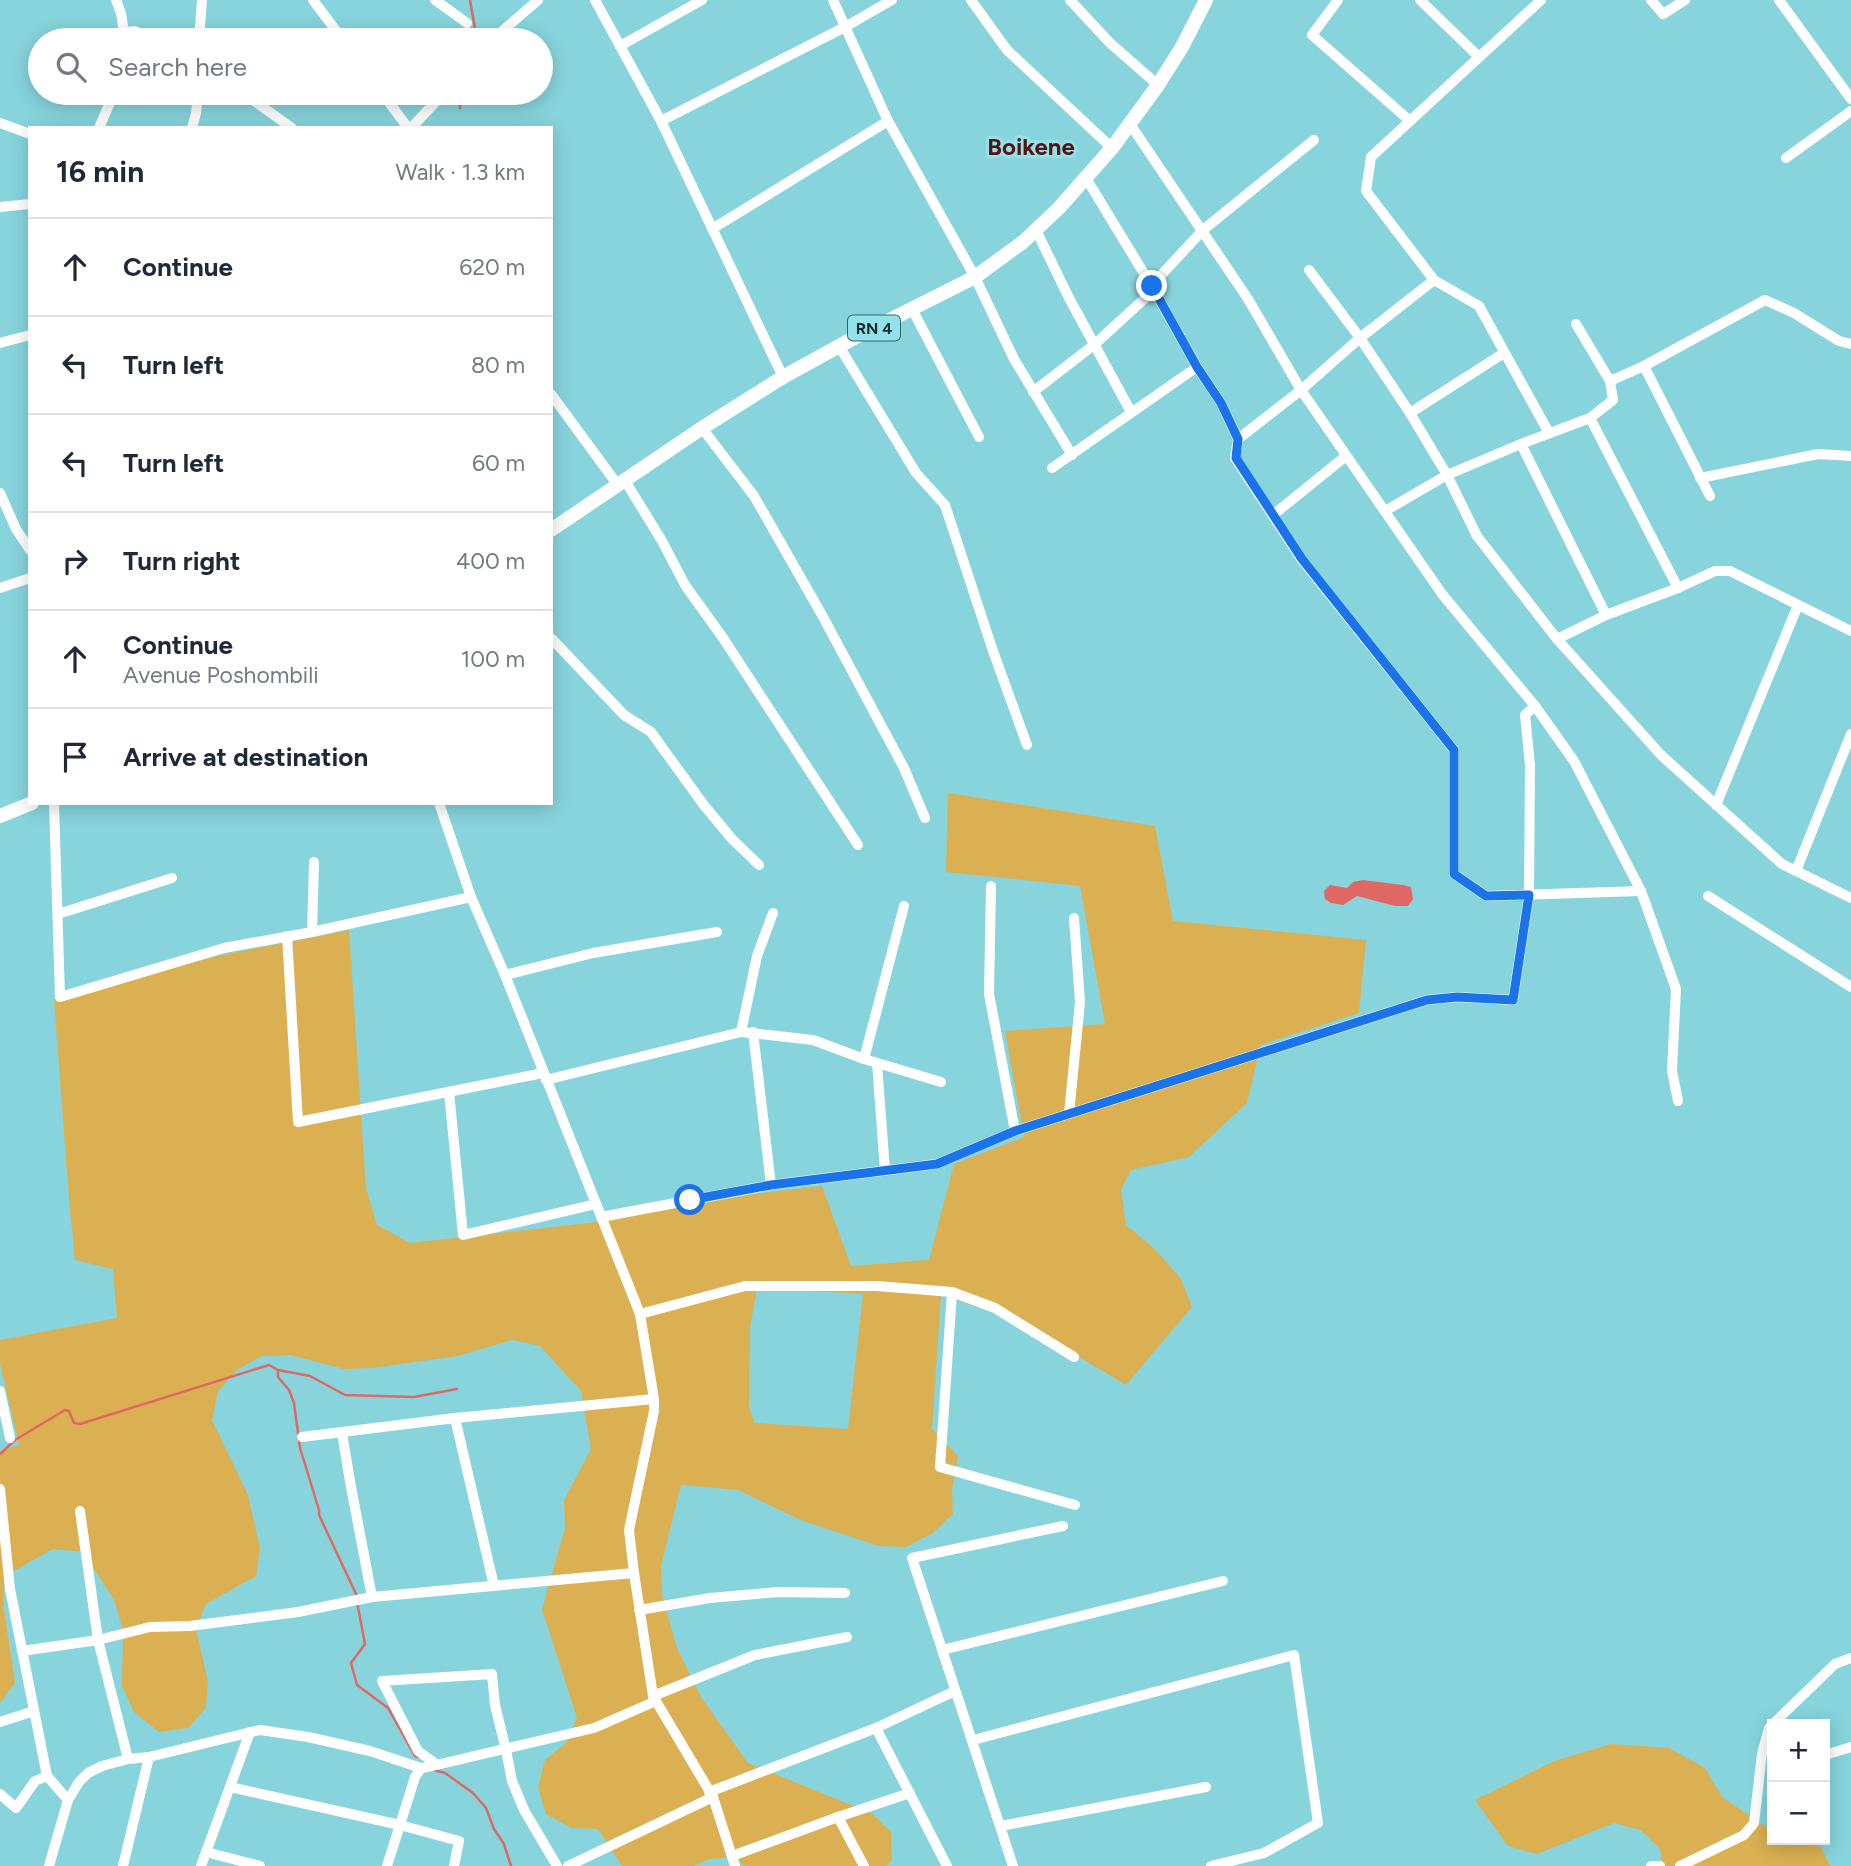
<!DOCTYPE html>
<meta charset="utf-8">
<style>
:root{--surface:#fff;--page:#f6f6f7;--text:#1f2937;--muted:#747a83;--line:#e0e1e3}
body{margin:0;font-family:Figtree,sans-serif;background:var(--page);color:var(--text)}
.controls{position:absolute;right:21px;bottom:21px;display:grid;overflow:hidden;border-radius:0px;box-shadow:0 4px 18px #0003}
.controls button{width:63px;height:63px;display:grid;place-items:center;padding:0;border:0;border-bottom:2px solid var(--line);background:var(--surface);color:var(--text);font:35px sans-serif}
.stop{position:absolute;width:21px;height:21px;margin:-16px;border:5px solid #1a73e8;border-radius:50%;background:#fff}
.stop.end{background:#1a73e8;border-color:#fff;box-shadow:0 2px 7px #0008}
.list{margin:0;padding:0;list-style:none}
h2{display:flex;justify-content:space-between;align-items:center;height:91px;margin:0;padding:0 28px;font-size:30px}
h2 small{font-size:23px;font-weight:400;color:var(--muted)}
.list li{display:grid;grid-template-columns:46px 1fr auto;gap:21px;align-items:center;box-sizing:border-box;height:98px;padding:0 28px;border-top:2px solid var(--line)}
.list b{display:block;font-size:26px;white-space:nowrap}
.list p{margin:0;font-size:23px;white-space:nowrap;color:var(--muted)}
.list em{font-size:23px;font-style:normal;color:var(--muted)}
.icon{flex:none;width:38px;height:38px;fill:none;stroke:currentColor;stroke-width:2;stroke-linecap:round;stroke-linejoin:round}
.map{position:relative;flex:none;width:1851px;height:1866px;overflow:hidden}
.search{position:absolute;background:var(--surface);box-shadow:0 4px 18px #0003;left:28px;top:28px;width:525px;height:77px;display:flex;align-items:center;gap:18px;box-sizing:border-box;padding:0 24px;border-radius:38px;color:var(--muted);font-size:26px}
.panel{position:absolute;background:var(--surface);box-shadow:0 4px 18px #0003;left:28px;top:126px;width:525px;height:679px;border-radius:0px}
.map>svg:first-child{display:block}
.green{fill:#dbb052;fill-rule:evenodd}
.water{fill:#df6862}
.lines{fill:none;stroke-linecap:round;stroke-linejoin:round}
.stream{stroke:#df6862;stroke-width:2.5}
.minor{stroke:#fff;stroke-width:10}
.highway{stroke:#fff;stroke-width:14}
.route{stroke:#1a73e8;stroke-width:9}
.labels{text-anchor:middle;stroke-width:6;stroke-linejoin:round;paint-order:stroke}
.shield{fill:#93e2ea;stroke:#346468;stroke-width:2}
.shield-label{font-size:16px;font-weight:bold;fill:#0c2e31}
.district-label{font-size:24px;font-weight:bold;fill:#571314;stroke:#93e2ea}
</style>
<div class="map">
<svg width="1851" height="1866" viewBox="0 0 1851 1866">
<rect width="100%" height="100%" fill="#87d4dd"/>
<g class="green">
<path d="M948,793l207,33 18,95 193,19 -7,73 -98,32 -14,58 -58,54 -58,13 -10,20 5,35 29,24 26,30 11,28 -66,78 -55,-33 -77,-39 -53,-19 -9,135 26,27 -6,34 1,24 -20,19 -27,14 -27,-1 -76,-25 -65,-31 -57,-5 -20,81 1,29 15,53 24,49 47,66 125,51 18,18 1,27 -5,7h-143l-7,-9 -28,2 -15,7h-72l-24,-37 -27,-1 -25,-14 -8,-27 7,-27 21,-17 11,-25 -35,-109 23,-81 -1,-28 27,-51 -10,-58 -41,-45 -27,-6 -55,16 -86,12 -28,1 -54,-14 -28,1 -25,14 -19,21 -6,29 36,75 12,53 -4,28 -50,28 -10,25 12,52 -2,27 -18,20 -29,4 -25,-20 -12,-26 1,-56 -9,-30 -31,-48 -30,-3 -48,27 -2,27 12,80 -15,20v-252l19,-6 -19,-81v-24l117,-22 -4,-49 -38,-9 -6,-61 -15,-200 163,-43 132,-26 17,258 11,37 33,18 187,-21 157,-28 68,-8 29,80 78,-6 25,-96 70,-27 -19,-106 100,-7 -25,-138 -134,-14zM757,1288l106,6 -15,135 -93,-6 -6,-15 1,-80z"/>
<path d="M1611,1744l58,4 36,20 17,29 50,34v9h20l29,7 9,19h-168l-2,-17 -19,-19 -27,-7 -77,31 -29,-8 -33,-46 79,-39z"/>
</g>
<path class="water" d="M1363,880l40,5 8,2 2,12 -5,7h-13l-38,-10 -14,9 -12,-2 -6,-4 -1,-8 6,-6 17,3 6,-6z"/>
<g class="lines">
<g class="stream">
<path d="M470,0l7,40"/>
<path d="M460,108l1,-8 8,-7"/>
<path d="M278,1370l32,6 35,19 69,2 43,-8"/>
<path d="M0,1454l15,-14 50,-30 4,1 5,12 6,1 189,-59 9,5v7l11,13 5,13 6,45 19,62v5l37,79"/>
<path d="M357,1602l8,42 -14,19 6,22 31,23 27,48 3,1"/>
<path d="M434,1770l11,3 28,20 13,15 8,21 10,15 7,22"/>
</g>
<g class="minor">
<path d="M116,0l5,13 4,27"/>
<path d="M313,0l30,40"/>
<path d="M435,0l32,23"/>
<path d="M595,0l66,121 122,256"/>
<path d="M833,0l55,121 87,156 39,82 58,96"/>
<path d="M971,0l36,50 105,98"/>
<path d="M1070,0l40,43 48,42"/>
<path d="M1338,0l-26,35 98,86"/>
<path d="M1420,0l58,56"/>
<path d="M1541,0l-170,157 -5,34 68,89 45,26 70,127"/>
<path d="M1651,0l12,14 22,-14"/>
<path d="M1779,0l72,99"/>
<path d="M125,32l10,-1 18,9"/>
<path d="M199,40l3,-40"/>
<path d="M492,40l46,-40"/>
<path d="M620,46l82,-46"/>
<path d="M243,93l49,35"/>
<path d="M382,93l26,35"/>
<path d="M661,121l184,-94 47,-27"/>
<path d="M0,123l30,11"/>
<path d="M1130,124l118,175 53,91 141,204 93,112 39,55 67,130 35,98 -4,82 6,30"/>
<path d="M99,128l15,-35"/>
<path d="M192,128l4,-15 2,-20"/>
<path d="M411,128l33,-35"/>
<path d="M1786,158l65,-47"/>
<path d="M1086,178l68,112 43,77 24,36 17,36 -3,19 67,102 152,190v124l32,22 155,-5"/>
<path d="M0,207l30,-3"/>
<path d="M712,229l176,-108"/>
<path d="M1036,230l33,68 62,114"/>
<path d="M1309,270l51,68 50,75 37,62 30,61 80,103 104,116 121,109 69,34"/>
<path d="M1151,286l52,-56 111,-90"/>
<path d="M912,309l67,128"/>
<path d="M1576,324l34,57"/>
<path d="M0,343l30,-8"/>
<path d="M839,346l77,127 29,32 48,146 34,94"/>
<path d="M1644,366l66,130"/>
<path d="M1033,392l62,-48 59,-54"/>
<path d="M551,394l66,90"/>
<path d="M1410,413l94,-60"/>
<path d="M1590,418l88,170"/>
<path d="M702,428l52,68 68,119 82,153 21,50"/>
<path d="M1238,439l63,-49 59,-52 74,-58"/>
<path d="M1521,444l85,171"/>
<path d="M1052,468l145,-101"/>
<path d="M1700,478l118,-24 33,2"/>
<path d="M624,479l38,62 23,44 38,53 135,207"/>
<path d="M0,493l16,36 14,21"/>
<path d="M1385,511l62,-36 74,-31 69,-26 23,-18 -3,-19 34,-15 121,-66 29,13 45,28 12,3"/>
<path d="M1273,515l73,-59"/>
<path d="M0,588l30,-10"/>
<path d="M551,638l73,77 27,17 52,72 29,35 27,26"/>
<path d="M1557,639l49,-24 72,-27 37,-17h15l121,60"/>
<path d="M54,803l6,194 164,-49 88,-16 159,-35"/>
<path d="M439,803l32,94 34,78 135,339 14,85v12l-25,119 5,43 19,123 60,101 22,69"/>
<path d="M1716,805l82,-200"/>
<path d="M1796,871l55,-137"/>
<path d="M991,886l-2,108 26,137"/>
<path d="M1708,896l143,91"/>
<path d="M58,914l114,-36"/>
<path d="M312,932l2,-70"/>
<path d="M287,936l11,186 245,-49"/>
<path d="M505,975l88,-22 124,-21"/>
<path d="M741,1032l16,-76 16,-43"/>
<path d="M753,1032l18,153"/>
<path d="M864,1059l40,-153"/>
<path d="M877,1063l8,108"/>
<path d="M546,1080l195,-48 72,8 51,19 77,23"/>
<path d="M449,1092l14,143 133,-31"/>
<path d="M1069,1114l11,-112 -6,-84"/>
<path d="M601,1217l170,-32 166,-21 78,-33 412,-131 30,-3 56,3 16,-105 1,-130 -5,-50 10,-9"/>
<path d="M952,1292l-12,175 135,38"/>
<path d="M640,1314l105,-28h132l75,6 43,16 79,49"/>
<path d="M0,1391l10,47"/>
<path d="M455,1418l39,168"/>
<path d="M342,1433l9,54 21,110"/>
<path d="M302,1437l153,-19 199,-19"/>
<path d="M0,1489l10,100 37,187 21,24"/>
<path d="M80,1511l18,129 30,119"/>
<path d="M639,1610l71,-12 68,-6 67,1"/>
<path d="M942,1650l281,-69"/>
<path d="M22,1651l76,-11 52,-13 40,-1 108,-14 74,-15 262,-24"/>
<path d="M653,1696l102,-41 92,-18"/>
<path d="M0,1722l34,-11"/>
<path d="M1773,1724l62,-60 16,-6"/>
<path d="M876,1728l71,138"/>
<path d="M973,1740l321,-85 24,168 -54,30 -53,13"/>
<path d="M1825,1755l26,-8"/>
<path d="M436,1764l-18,-13 -36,-70 110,-7 3,31 11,45 6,31 12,29 33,56"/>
<path d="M230,1787l170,38 59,16 -5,25"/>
<path d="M709,1792l167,-64 79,-37"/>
<path d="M0,1794l16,14 19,-27 12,-5"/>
<path d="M838,1817l26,49"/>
<path d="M1001,1826l205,-39"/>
<path d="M206,1852l54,14"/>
<path d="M732,1856l106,-39 72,-24"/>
<path d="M49,1866l19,-66 11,-18 9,-9 14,-7 26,-7 21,-2 111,-27 48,7 62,14 51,17"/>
<path d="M123,1866l26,-109"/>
<path d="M201,1866l49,-134"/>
<path d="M387,1866l28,-89 6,-9 7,-1 166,-39 62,-27"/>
<path d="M568,1866l145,-69"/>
<path d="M1013,1866l-101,-308 151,-32"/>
<path d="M1651,1866h9"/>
<path d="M1680,1866l64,-31 10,-12 8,-69 7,-26 3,-3"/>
</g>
<g class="highway">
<path d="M551,530l151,-102 81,-51 69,-38 123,-62 48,-35 36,-34 53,-60 46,-63 24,-38 24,-47"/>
<path d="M0,816l32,-13"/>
</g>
</g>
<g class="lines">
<path class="route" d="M690,1200l81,-15 166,-21 78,-33 412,-131 30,-3 56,3 16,-105 -43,1 -32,-22v-124l-152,-191 -66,-101 2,-19 -17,-36 -24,-36 -45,-81"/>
</g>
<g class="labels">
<rect class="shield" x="848" y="315.5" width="52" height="25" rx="5"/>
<g class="shield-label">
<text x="874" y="334">RN 4</text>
</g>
<g class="district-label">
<text x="1031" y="155">Boikene</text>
</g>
</g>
</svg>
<div class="controls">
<button>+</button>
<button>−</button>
</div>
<div class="stop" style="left:690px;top:1200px"></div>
<div class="stop end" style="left:1152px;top:286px"></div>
<div class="search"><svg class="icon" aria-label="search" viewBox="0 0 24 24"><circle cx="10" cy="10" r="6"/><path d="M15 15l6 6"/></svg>Search here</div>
<section class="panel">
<h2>16 min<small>Walk · 1.3 km</small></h2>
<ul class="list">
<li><svg class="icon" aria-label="ahead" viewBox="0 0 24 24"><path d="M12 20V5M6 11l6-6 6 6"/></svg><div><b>Continue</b></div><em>620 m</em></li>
<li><svg class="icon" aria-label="left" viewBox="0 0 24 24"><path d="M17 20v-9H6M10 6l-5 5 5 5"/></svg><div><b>Turn left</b></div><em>80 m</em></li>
<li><svg class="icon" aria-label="left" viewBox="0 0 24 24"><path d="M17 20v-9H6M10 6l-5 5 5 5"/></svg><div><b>Turn left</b></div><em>60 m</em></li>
<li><svg class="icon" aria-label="right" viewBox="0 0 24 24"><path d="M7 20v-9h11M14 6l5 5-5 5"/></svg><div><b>Turn right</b></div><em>400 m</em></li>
<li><svg class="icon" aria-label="ahead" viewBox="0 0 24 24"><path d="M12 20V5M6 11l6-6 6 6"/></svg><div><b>Continue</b><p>Avenue Poshombili</p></div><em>100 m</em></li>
<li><svg class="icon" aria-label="arrive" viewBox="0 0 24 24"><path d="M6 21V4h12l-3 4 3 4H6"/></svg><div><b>Arrive at destination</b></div></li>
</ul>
</section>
</div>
